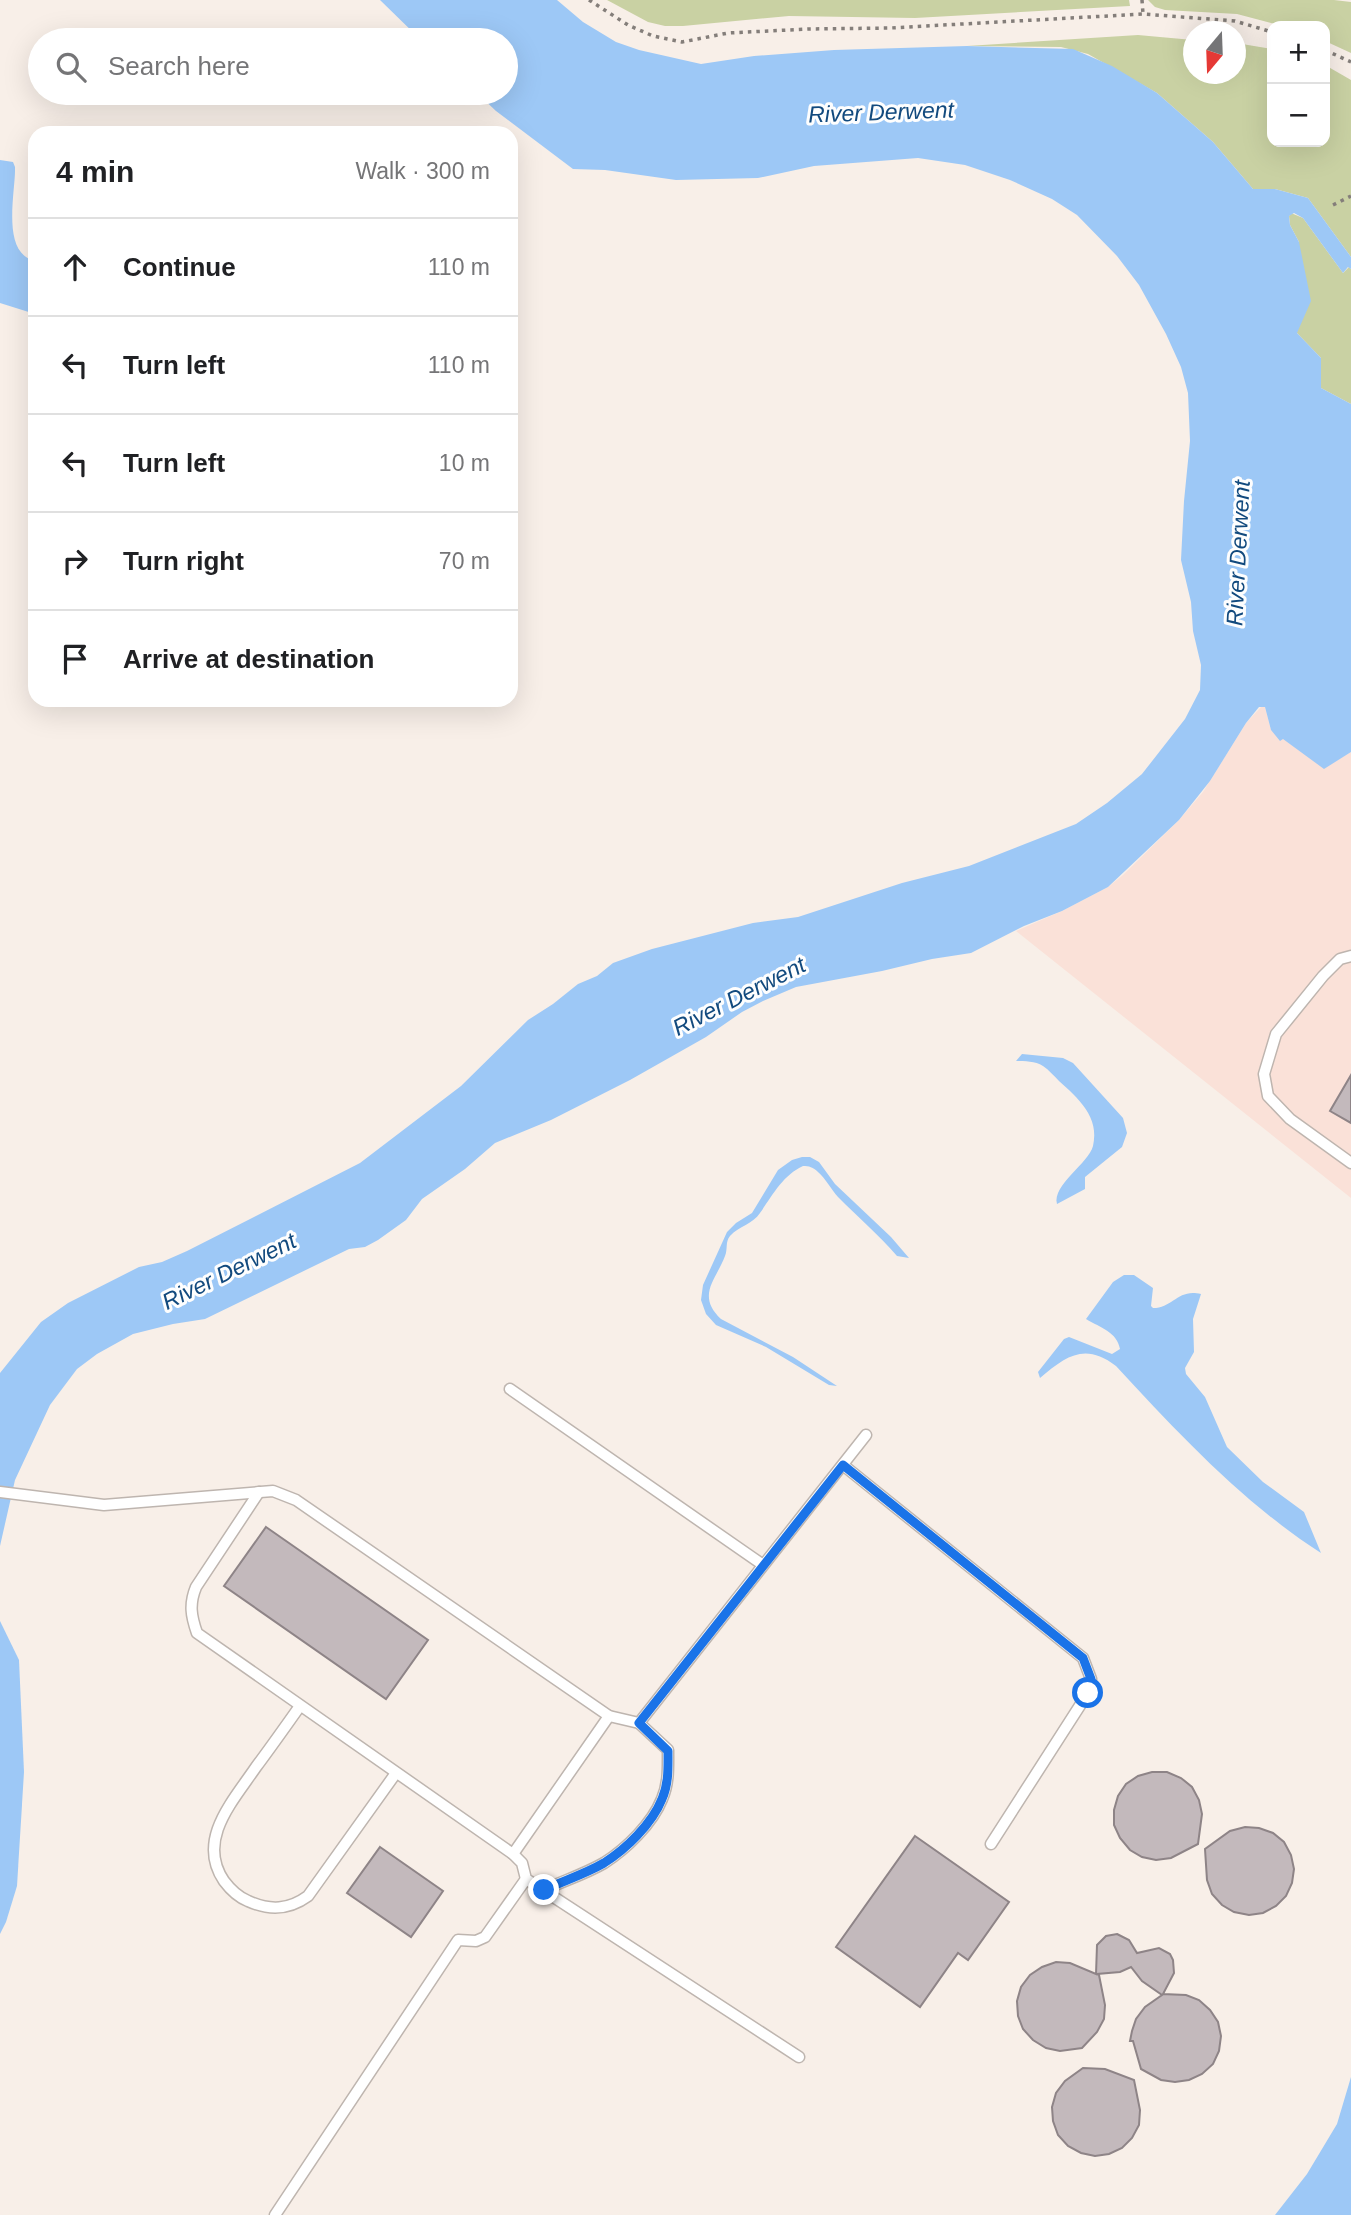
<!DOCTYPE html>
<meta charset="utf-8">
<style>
:root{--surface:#fff;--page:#f6f6f6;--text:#202124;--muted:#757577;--line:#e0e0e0}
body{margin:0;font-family:Arial,sans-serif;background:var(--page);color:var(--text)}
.controls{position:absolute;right:21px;top:21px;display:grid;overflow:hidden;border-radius:14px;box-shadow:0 7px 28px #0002}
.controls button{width:63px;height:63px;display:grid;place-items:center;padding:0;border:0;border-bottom:2px solid var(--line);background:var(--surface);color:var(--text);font:35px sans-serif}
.compass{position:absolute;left:1183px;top:21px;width:63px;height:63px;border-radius:50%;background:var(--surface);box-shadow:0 7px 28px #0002;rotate:199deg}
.stop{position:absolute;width:21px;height:21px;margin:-16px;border:5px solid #1a73e8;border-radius:50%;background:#fff}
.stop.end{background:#1a73e8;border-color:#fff;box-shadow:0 2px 7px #0008}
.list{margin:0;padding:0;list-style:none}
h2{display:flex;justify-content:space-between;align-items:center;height:91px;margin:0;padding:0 28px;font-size:30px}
h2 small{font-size:23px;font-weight:400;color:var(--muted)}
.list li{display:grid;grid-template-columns:46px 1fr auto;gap:21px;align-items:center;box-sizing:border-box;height:98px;padding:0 28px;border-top:2px solid var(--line)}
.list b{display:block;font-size:26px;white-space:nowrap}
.list em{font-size:23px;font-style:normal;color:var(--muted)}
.icon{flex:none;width:38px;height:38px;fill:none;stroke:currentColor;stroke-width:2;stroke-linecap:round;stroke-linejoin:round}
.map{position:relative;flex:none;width:1351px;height:2215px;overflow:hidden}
.search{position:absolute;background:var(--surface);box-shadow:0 7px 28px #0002;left:28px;top:28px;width:490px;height:77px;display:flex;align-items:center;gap:18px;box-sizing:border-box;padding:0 24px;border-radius:38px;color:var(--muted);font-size:26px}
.panel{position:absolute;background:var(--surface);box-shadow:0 7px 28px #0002;left:28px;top:126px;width:490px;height:581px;border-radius:21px}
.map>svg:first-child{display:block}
.industrial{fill:#fae1d8}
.green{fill:#c9d1a3}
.water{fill:#9dc8f6}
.building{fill:#c3b9bc;stroke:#8e8487;stroke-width:2}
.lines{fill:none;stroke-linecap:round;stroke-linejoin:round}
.lane-casing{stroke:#beb5af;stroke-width:13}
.path{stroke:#847e7a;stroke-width:3.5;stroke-dasharray:3.5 5;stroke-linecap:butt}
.lane{stroke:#fff;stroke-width:10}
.route{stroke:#1a73e8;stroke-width:9}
.labels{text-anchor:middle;stroke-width:6;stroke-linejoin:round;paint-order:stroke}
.water-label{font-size:23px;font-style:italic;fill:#124a7e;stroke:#fefefe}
</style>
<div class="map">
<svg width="1351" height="2215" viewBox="0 0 1351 2215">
<rect width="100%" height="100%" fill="#f8efe8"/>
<path class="industrial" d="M1262,706l3,1 6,23 53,38 27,-16v446l-335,-267 46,-20 46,-24 15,-12 56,-55 24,-28 43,-69z"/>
<g class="green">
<path d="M607,0h522l1,6 -215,12 -126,-2 -106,10h-18l-17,-4z"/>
<path d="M1148,0h186l17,2v51l-26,-12v-15h-43l-45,-12 -72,-4 -10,-3z"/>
<path d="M1138,35l55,5 1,34h42v-31l36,6v93h53v-77l26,15v177l-43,-59 -33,-9h-22l-40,-47 -56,-49 -69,-39 -27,-7 -94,-1z"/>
<path d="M1291,213l12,5 40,55 6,-6 2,2v135l-30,-16v-30l-24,-25 2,-91 -9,-17 -1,-9z"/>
</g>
<g class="water">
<path d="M380,0h177l26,22 33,20 23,8 62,14 53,-8 80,-6 133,-4 106,3 39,17 45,27 56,49 40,47h22l33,9 43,59v12l-3,-2 -5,6 -40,-55 -9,-5 -5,3 1,9 9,17 12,59 -14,32 24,25v30l30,16v348l-27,17 -41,-30 -3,2 -9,-11 -6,-23h-6l-13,16 -36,58 -31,39 -71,67 -46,24 -38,15 -53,27 -39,6 -50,12 -86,16 -33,14 -21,11 -36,25 -76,43 -79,40 -56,23 -30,26 -43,30 -16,21 -28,20 -13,7 -16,2 -144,70 -32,5 -40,10 -36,20 -20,15 -27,36 -35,75 -15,66v-173l41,-51 27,-19 71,-36 23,-5 25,-11 173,-88 101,-77 67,-66 25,-16 25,-20 19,-8 16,-13 39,-14 101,-26 45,-6 104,-34 67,-17 107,-42 31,-21 35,-29 43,-55 15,-29 1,-25 -8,-34 -2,-29 -10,-42 3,-59 6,-60 -2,-48 -7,-26 -15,-33 -27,-49 -22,-29 -40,-41 -25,-16 -42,-19 -45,-15 -47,-7 -104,8 -56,12 -82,2 -71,-10 -32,-1 -77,-58 -19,-18h29v-53h-85z"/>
<path d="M0,160l13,2 2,5c1,24 -15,86 20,94v53l-35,-11z"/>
<path d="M1022,1054l41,4 10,5 50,55 4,15 -5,14 -37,30v12l-28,15c-5,-19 32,-41 36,-58 7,-29 -15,-48 -34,-65 -5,-5 -10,-11 -16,-15 -8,-5 -18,-5 -27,-5z"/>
<path d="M802,1157h8l9,5 16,22 56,53 18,21 -12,-2c-18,-21 -39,-39 -59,-59 -7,-8 -12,-18 -20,-25 -5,-5 -9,-6 -15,-6 -20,9 -31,30 -43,47 -7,11 -21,13 -30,23 -5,6 -2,13 -5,20 -9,24 -29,39 -4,63l72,38 44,29 -8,-1 -63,-38 -50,-22 -10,-11 -5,-14 2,-15 24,-53 9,-9 16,-10 26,-43 14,-10z"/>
<path d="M1124,1275h10l19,13 -2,18 2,2c20,0 25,-20 48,-14l-8,25 1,33 -9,16 1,6 19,23 22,50 36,35 41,30 17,41c-78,-50 -142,-119 -205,-187 -31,-24 -50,-10 -76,12l-2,-6 26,-33 5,-2 43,17 8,-5c-3,-17 -19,-21 -34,-30l27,-37z"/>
<path d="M0,1621l19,39 5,112 -7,114 -11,36 -6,12z"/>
<path d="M1351,2077v138h-76l32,-41 30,-50z"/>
</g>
<g class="building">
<path d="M1351,1075v48l-21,-12z"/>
<path d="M266,1527l162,113 -42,59 -162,-113z"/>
<path d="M1152,1772h15l14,6 11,9 7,13 3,14 -4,30 -27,14 -15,2 -14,-3 -12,-7 -10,-12 -6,-13v-15l4,-14 8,-12 12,-8z"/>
<path d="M1245,1827l14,1 14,5 11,9 7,13 3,14 -2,14 -6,13 -10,10 -13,7 -14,2 -15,-3 -12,-7 -10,-11 -5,-14 -2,-31 25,-18z"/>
<path d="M915,1836l94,66 -41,58 -10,-7 -38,54 -84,-60z"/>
<path d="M380,1847l63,44 -32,46 -64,-44z"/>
<path d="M1117,1934l12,6 8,13 22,-5 11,6 3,6 1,13 -11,21 23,1 13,5 11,10 8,12 3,14 -2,15 -6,13 -11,10 -13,6 -14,2 -14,-2 -20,-11 -8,-28h-3l2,-10 4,-12 9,-12 17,-12 -20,-14 -11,-14 -11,5 -23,2 2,1 6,30 -1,14 -7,13 -15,16 -22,3 -14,-3 -13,-8 -10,-11 -5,-13 -1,-15 4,-14 9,-12 12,-8 14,-5 14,1 26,11 1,-29 9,-9z"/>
<path d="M1083,2068l22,1 29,11 6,30 -1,15 -7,13 -10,10 -13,6 -14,2 -14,-3 -13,-7 -10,-11 -5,-14 -1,-14 4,-14 9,-12z"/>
</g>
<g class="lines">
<g class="lane-casing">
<g id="lane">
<path d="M1351,956l-11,3 -17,17 -47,58 -12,40 4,22 22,23 61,44"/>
<path d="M510,1389l253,176"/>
<path d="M843,1465l240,193 8,21 -3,14 -97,151"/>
<path d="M0,1492l104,13 169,-14 23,9 313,216 30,7 29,27c0,17 1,33 -6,49 -10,25 -36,50 -58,64 -19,11 -41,18 -60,27"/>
<path d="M259,1492l-63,95c-7,17 -5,29 1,46l316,221 9,9 4,16 273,178"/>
<path d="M300,1706c-15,21 -29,41 -44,61 -23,34 -60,73 -32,114 6,8 14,16 24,20 22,10 41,9 60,-5l88,-123"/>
<path d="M639,1723l227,-288"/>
<path d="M513,1854l96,-138"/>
<path d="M275,2215l183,-275 18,1 9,-4 41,-58"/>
</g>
</g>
<g class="path">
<path d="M589,0l39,25 25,11 29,6 46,-9 81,-4 81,-1 253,-14 92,7 37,11"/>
<path d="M1142,0l1,14"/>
<path d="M1325,50l26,12"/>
<path d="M1333,205l18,-9"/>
</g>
<use href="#lane" class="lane"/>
</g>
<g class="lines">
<path class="route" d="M544,1890c19,-9 41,-16 60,-27 22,-14 48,-39 58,-64 7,-16 6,-32 6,-48l-29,-28 204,-258 240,193 8,21 -3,14"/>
</g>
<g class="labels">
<g class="water-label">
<text transform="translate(881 112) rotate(-2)" y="8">River Derwent</text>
<text transform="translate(1238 553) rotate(-87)" y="8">River Derwent</text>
<text transform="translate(739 996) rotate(-27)" y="8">River Derwent</text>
<text transform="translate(229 1271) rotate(-26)" y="8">River Derwent</text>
</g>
</g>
</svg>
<div class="controls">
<button>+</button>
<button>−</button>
</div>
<svg class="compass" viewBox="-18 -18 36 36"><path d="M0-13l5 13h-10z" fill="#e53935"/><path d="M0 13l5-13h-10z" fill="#757577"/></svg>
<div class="stop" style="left:1088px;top:1693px"></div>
<div class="stop end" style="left:544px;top:1890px"></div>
<div class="search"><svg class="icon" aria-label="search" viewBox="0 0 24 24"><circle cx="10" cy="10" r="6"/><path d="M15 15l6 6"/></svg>Search here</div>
<section class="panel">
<h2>4 min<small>Walk · 300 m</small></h2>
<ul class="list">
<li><svg class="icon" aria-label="ahead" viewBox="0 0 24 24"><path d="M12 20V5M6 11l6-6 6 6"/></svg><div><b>Continue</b></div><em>110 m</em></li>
<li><svg class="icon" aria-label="left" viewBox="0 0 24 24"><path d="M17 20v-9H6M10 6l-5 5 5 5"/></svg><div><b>Turn left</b></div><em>110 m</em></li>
<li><svg class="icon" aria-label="left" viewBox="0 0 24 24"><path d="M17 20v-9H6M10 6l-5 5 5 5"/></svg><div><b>Turn left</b></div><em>10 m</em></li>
<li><svg class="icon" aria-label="right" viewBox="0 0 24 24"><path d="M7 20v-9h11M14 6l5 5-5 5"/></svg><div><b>Turn right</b></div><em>70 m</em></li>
<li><svg class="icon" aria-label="arrive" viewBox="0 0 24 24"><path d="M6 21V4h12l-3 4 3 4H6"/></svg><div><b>Arrive at destination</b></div></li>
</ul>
</section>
</div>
